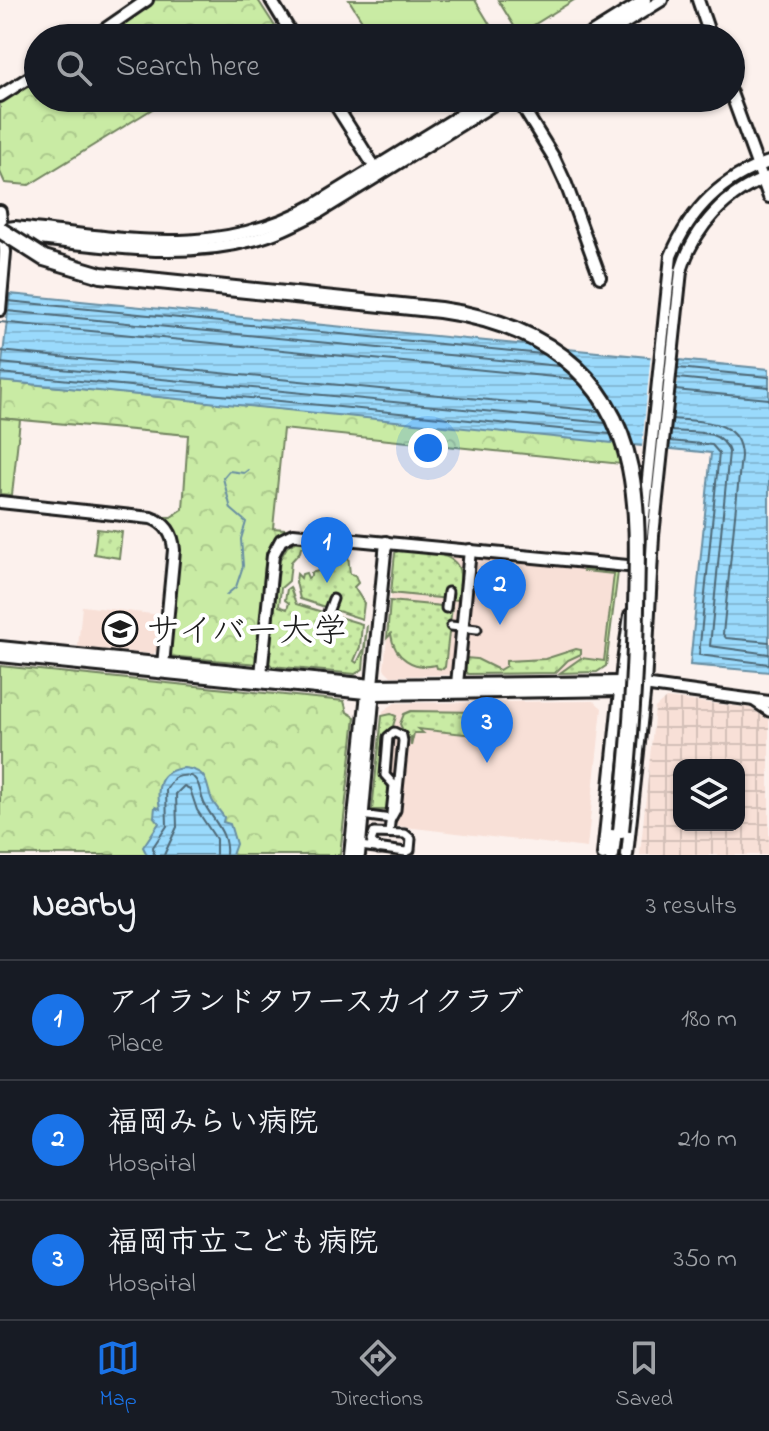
<!DOCTYPE html>
<meta charset="utf-8">
<style>
:root{--surface:#171b24;--page:#242831;--text:#f1f3f6;--muted:#9ea1a6;--line:#363941;--accent:#1a73e8}
body{margin:0;font-family:"Indie Flower","Klee One",sans-serif;background:var(--page);color:var(--text)}
.controls{position:absolute;right:24px;bottom:24px;display:grid;overflow:hidden;border-radius:16px;box-shadow:0 2px 6px #0004}
.controls button{width:72px;height:72px;display:grid;place-items:center;padding:0;border:0;border-bottom:2px solid var(--line);background:var(--surface);color:var(--text);font:40px sans-serif}
.you{position:absolute;left:428px;top:448px;width:28px;height:28px;margin:-20px;border:6px solid #fff;border-radius:50%;background:#1a73e8;box-shadow:0 0 0 12px #1a73e833}
.badge{display:grid;place-items:center;width:52px;height:52px;border-radius:50%;background:var(--accent);color:#fff;font-size:26px;font-weight:700}
.pin{position:absolute;translate:-50% -66px;filter:drop-shadow(0 2px 4px #0008)}
.pin::after{content:'';position:absolute;top:42px;width:28px;height:24px;background:inherit;clip-path:polygon(0 0,100% 0,50% 100%)}
.list{margin:0;padding:0;list-style:none}
h2{display:flex;justify-content:space-between;align-items:center;height:104px;margin:0;padding:0 32px;font-size:34px}
h2 small{font-size:26px;font-weight:400;color:var(--muted)}
.list li{display:grid;grid-template-columns:52px 1fr auto;gap:24px;align-items:center;box-sizing:border-box;height:120px;padding:0 32px;border-top:2px solid var(--line)}
.list b{display:block;font-size:30px;white-space:nowrap}
.list p{margin:0;font-size:26px;white-space:nowrap;color:var(--muted)}
.list em{font-size:26px;font-style:normal;color:var(--muted)}
.icon{flex:none;width:44px;height:44px;fill:none;stroke:currentColor;stroke-width:2;stroke-linecap:round;stroke-linejoin:round}
.map{position:relative;flex:none;width:769px;height:855px;overflow:hidden}
.search{position:absolute;background:var(--surface);box-shadow:0 2px 6px #0004;left:24px;right:24px;top:24px;height:88px;display:flex;align-items:center;gap:20px;box-sizing:border-box;padding:0 28px;border-radius:44px;color:var(--muted);font-size:30px}
.sheet{height:464px;background:var(--surface)}
nav{display:flex;justify-content:space-around;align-items:center;box-sizing:border-box;height:112px;border-top:2px solid var(--line);background:var(--surface);font-size:22px;color:var(--muted)}
nav a{display:grid;justify-items:center;gap:4px}
nav .on{color:var(--accent)}
.map>svg:first-child{display:block}
.built{fill:#f8e0d7}
.industrial{fill:url(#industrial-grid);fill-rule:evenodd}
.grass{fill:url(#grass-dots);stroke:#728460;stroke-width:2}
.forest{fill:url(#forest-crowns);stroke:#728460;stroke-width:2}
.garden{fill:#c9eba4;stroke:#728460;stroke-width:2}
.water{fill:url(#water-rules);stroke:#688ea2;stroke-width:2}
.pier{fill:#fcf1ed}
.lines{fill:none;stroke-linecap:round;stroke-linejoin:round}
.shore{stroke:#4e6876;stroke-width:2}
.stream{stroke:#688ea2;stroke-width:2}
.street-casing{stroke:#1c1c1c;stroke-width:13}
.secondary-casing{stroke:#1c1c1c;stroke-width:16}
.highway-casing{stroke:#1c1c1c;stroke-width:20}
.street{stroke:#fff;stroke-width:7}
.secondary{stroke:#fff;stroke-width:10}
.highway{stroke:#fff;stroke-width:14}
.highway-bridge-casing{stroke:#1c1c1c;stroke-width:20;stroke-linecap:butt}
.highway-bridge{stroke:#fff;stroke-width:14}
.labels{text-anchor:middle;stroke-width:8;stroke-linejoin:round;paint-order:stroke}
.poi-label{font-size:34px;fill:#1c1c1c;stroke:#fff;text-anchor:start}
</style>
<div class="map">
<svg width="769" height="855" viewBox="0 0 769 855">
<defs>
<pattern id="industrial-grid" width="8" height="8" patternUnits="userSpaceOnUse" patternTransform="scale(2)"><rect width="8" height="8" fill="#f8e0d7"/><path d="M0 4h8M4 0v8" fill="none" stroke="#d4c0b8"/></pattern>
<pattern id="grass-dots" width="8" height="8" patternUnits="userSpaceOnUse" patternTransform="scale(2)"><rect width="8" height="8" fill="#c9eba4"/><path d="M2 2h.1M6 6h.1" fill="none" stroke="#acc98d" stroke-width="1.8" stroke-linecap="round"/></pattern>
<pattern id="forest-crowns" width="20" height="18" patternUnits="userSpaceOnUse" patternTransform="scale(2)"><rect width="20" height="18" fill="#c9eba4"/><path d="M2 6a3 3 0 1 1 6 0M12 15a3 3 0 1 1 6 0" fill="none" stroke="#acc98d"/></pattern>
<pattern id="water-rules" width="6" height="5" patternUnits="userSpaceOnUse" patternTransform="scale(2)"><rect width="6" height="5" fill="#9adafc"/><path d="M0 2.5h6" fill="none" stroke="#84bad7"/></pattern>
</defs>
<rect width="100%" height="100%" fill="#fcf1ed"/>
<filter id="ink" filterUnits="userSpaceOnUse"><feTurbulence type="fractalNoise" baseFrequency=".0125" numOctaves="2"/><feDisplacementMap in="SourceGraphic" scale="16" xChannelSelector="R" yChannelSelector="G"/><feConvolveMatrix kernelMatrix="1 2 1 2 8 2 1 2 1" color-interpolation-filters="sRGB"/></filter>
<g filter="url(#ink)">
<g class="built">
<path d="M400,550l218,22 -12,94 -9,6 -206,4 -7,-7 11,-116z"/>
<path d="M82,606l79,9 -4,36 -4,3 -75,-7z"/>
<path d="M594,701l8,7 -15,140 -216,-25 12,-112 12,-8z"/>
</g>
<path class="industrial" d="M666,698l84,10 19,12v135h-129l15,-147zM679,765h60v60h-60z"/>
<g class="grass">
<path d="M97,529l25,3 -3,26 -25,-4z"/>
<path d="M297,541l27,2 -2,12 -3,-1v-6l-18,-1 -1,5 -9,10 -2,19 -8,7 -2,18 8,3 2,-6 -4,-3 2,-11 3,-2 6,17 66,20 -2,23 -6,14 3,2 7,-14 3,-24 -4,44 -8,5 -83,-8 -3,-3 11,-104 7,-12z"/>
<path d="M333,544l14,1 3,29 5,1 3,8 -4,4 10,16 -2,16 -62,-20 -4,-17 1,-8 4,4 1,-4 4,-1 2,5 3,-2v-3l10,-3 5,3 4,-5 -3,-3z"/>
<path d="M400,550c17,2 58,-1 60,24 1,8 -1,18 -2,26l-67,-7 4,-40z"/>
<path d="M584,568l34,4 -12,94 -9,6 -37,1 21,-15 23,3 10,-87 -31,-3z"/>
<path d="M390,601l62,6 -7,60 -2,2 -6,-1 -1,-3c-22,5 -42,-7 -45,-31l-4,4z"/>
<path d="M576,649l5,1v4l-13,6 -13,13 -87,1 -3,-2 1,-14 11,1 22,11 7,-4v-5l39,-2z"/>
<path d="M411,711l71,1 22,9 -2,17 -84,-9 5,4h-9l-3,13v-9l-4,3 -7,-16 4,-10z"/>
<path d="M391,714l5,2 -3,10 -10,9 -2,40 9,9 -3,26h-15l10,-94z"/>
</g>
<g class="forest">
<path d="M154,0h104l20,31 -11,7h-167z"/>
<path d="M38,78v20h132l-141,87 -24,-2 -5,-11v-71z"/>
<path d="M1,381l621,62 -1,21 -338,-35 -10,99 25,2 -12,1 -7,5 -21,128 -90,-8 10,-112 -4,-16 -13,-11h10l12,-8 5,-74 -188,-17z"/>
<path d="M0,666l344,35 3,11 8,5 -15,138h-340z"/>
</g>
<g class="garden">
<path d="M349,0h126l23,38h-125z"/>
<path d="M498,0h76l-55,34z"/>
<path d="M0,418l20,2 -8,75 -12,-1z"/>
</g>
<g class="water">
<path d="M10,294l759,75v303l-79,-7 21,-212 -711,-72z"/>
<path d="M184,768c26,3 21,16 28,32 3,6 8,11 12,17l-1,5 7,2 6,20 -4,11h-85l-4,-8 16,-24 -5,-6 1,-10 5,2c-4,-20 -2,-39 24,-41z"/>
</g>
<path class="pier" d="M651,353l27,3v27l-3,4 -6,62 -27,-2z"/>
<g class="lines">
<g class="shore">
<path d="M8,301l534,53"/>
<path d="M7,311l552,55"/>
<path d="M0,322l574,57"/>
<path d="M0,351l599,60"/>
<path d="M0,363l605,60"/>
<path d="M678,368l91,9"/>
<path d="M0,373l610,61"/>
<path d="M677,378l92,9"/>
<path d="M675,390l94,9"/>
<path d="M672,419c29,3 68,-1 69,37l-18,178 3,4 43,4"/>
<path d="M671,431c21,2 51,-3 58,21l-19,194 59,8"/>
<path d="M670,441l42,4 7,8 -20,202 70,9"/>
<path d="M154,855l-1,-8 14,-21 -1,-36 8,-12c29,-10 23,12 31,27 10,18 23,28 21,50"/>
<path d="M164,855l13,-28 -1,-33 8,-8 6,3 7,21 19,29v16"/>
</g>
<path class="stream" d="M226,595l10,-8 7,-21 -2,-27 5,-17 -15,-13 -8,-31 6,-7 15,2 4,-3"/>
<g class="street-casing">
<g id="street">
<path d="M446,608l2,-16"/>
<path d="M327,615l6,-16"/>
<path d="M451,626l26,3"/>
<path d="M754,702l15,10"/>
<path d="M361,815l30,4"/>
<path d="M389,833l5,-48 -9,-10 3,-38 6,-5 8,4 1,5 -7,69 -5,9"/>
<path d="M360,846l46,6 4,-2 1,-11 -6,-5 -31,-1 -3,8 7,8"/>
</g>
</g>
<g class="secondary-casing">
<g id="secondary">
<path d="M271,0l23,38"/>
<path d="M698,0l13,38"/>
<path d="M92,38l55,-38"/>
<path d="M584,38l61,-38"/>
<path d="M601,38l61,-38"/>
<path d="M731,93l38,104"/>
<path d="M0,96l38,-24"/>
<path d="M331,98l48,76"/>
<path d="M517,98l37,60 12,26 34,93"/>
<path d="M0,211l5,41 -5,58"/>
<path d="M0,229l15,-2c108,11 201,34 301,-23l172,-106"/>
<path d="M13,236c79,8 162,25 240,4 24,-6 46,-18 68,-29l183,-113"/>
<path d="M0,502l151,16c15,5 22,16 23,32l-11,115"/>
<path d="M642,536l29,-280c19,-46 50,-78 98,-94"/>
<path d="M0,647l372,38 249,-3 148,20"/>
<path d="M0,656l375,38 248,-4"/>
<path d="M261,675l12,-120 8,-15 12,-6 345,33"/>
<path d="M457,684l13,-134"/>
<path d="M350,855l17,-162 5,-8 14,-143"/>
<path d="M359,855l15,-165"/>
<path d="M603,855l20,-193 7,-47"/>
<path d="M627,855l18,-169 8,-150 28,-265c13,-44 46,-79 88,-94"/>
</g>
</g>
<g class="highway-casing">
<path id="highway" d="M611,855l3,-24"/>
</g>
<use href="#street" class="street"/>
<use href="#secondary" class="secondary"/>
<use href="#highway" class="highway"/>
<g class="highway-bridge-casing">
<path id="highway-bridge" d="M0,230l44,28 57,17 339,35c94,13 170,59 190,158 9,45 7,93 6,139 -1,75 -7,150 -15,224"/>
</g>
<use href="#highway-bridge" class="highway-bridge"/>
</g>
</g>
<defs>
<g id="university-ring" transform="scale(1.8)"><circle r="9.5" fill="#fff" stroke="#1c1c1c" stroke-width="1.5"/><path d="M0-5L7-2L0 1L-7-2ZM-4 1L0 2.5L4 1V4Q0 6-4 4Z" fill="#1c1c1c"/></g>
</defs>
<g fill-rule="evenodd">
<use href="#university-ring" x="120" y="629"/>
</g>
<g class="labels">
<g class="poi-label">
<text x="146" y="641">サイバー大学</text>
</g>
</g>
</svg>
<div class="controls">
<button><svg class="icon" aria-label="layers" viewBox="0 0 24 24"><path d="M12 4l9 5-9 5-9-5zM3 14l9 5 9-5"/></svg></button>
</div>
<div class="you"></div>
<div class="pin badge" style="left:327px;top:583px">1</div>
<div class="pin badge" style="left:500px;top:625px">2</div>
<div class="pin badge" style="left:487px;top:763px">3</div>
<div class="search"><svg class="icon" aria-label="search" viewBox="0 0 24 24"><circle cx="10" cy="10" r="6"/><path d="M15 15l6 6"/></svg>Search here</div>
</div>
<section class="sheet">
<h2>Nearby<small>3 results</small></h2>
<ul class="list">
<li><span class="badge">1</span><div><b>アイランドタワースカイクラブ</b><p>Place</p></div><em>180 m</em></li>
<li><span class="badge">2</span><div><b>福岡みらい病院</b><p>Hospital</p></div><em>210 m</em></li>
<li><span class="badge">3</span><div><b>福岡市立こども病院</b><p>Hospital</p></div><em>350 m</em></li>
</ul>
</section>
<nav>
<a class="on"><svg class="icon" aria-label="map" viewBox="0 0 24 24"><path d="M3 6l6-2 6 2 6-2v14l-6 2-6-2-6 2zM9 4v14M15 6v14"/></svg>Map</a>
<a><svg class="icon" aria-label="directions" viewBox="0 0 24 24"><path d="M12 3l9 9-9 9-9-9zM9 14v-3h6M13 9l2 2-2 2"/></svg>Directions</a>
<a><svg class="icon" aria-label="saved" viewBox="0 0 24 24"><path d="M7 4h10v16l-5-4-5 4z"/></svg>Saved</a>
</nav>
